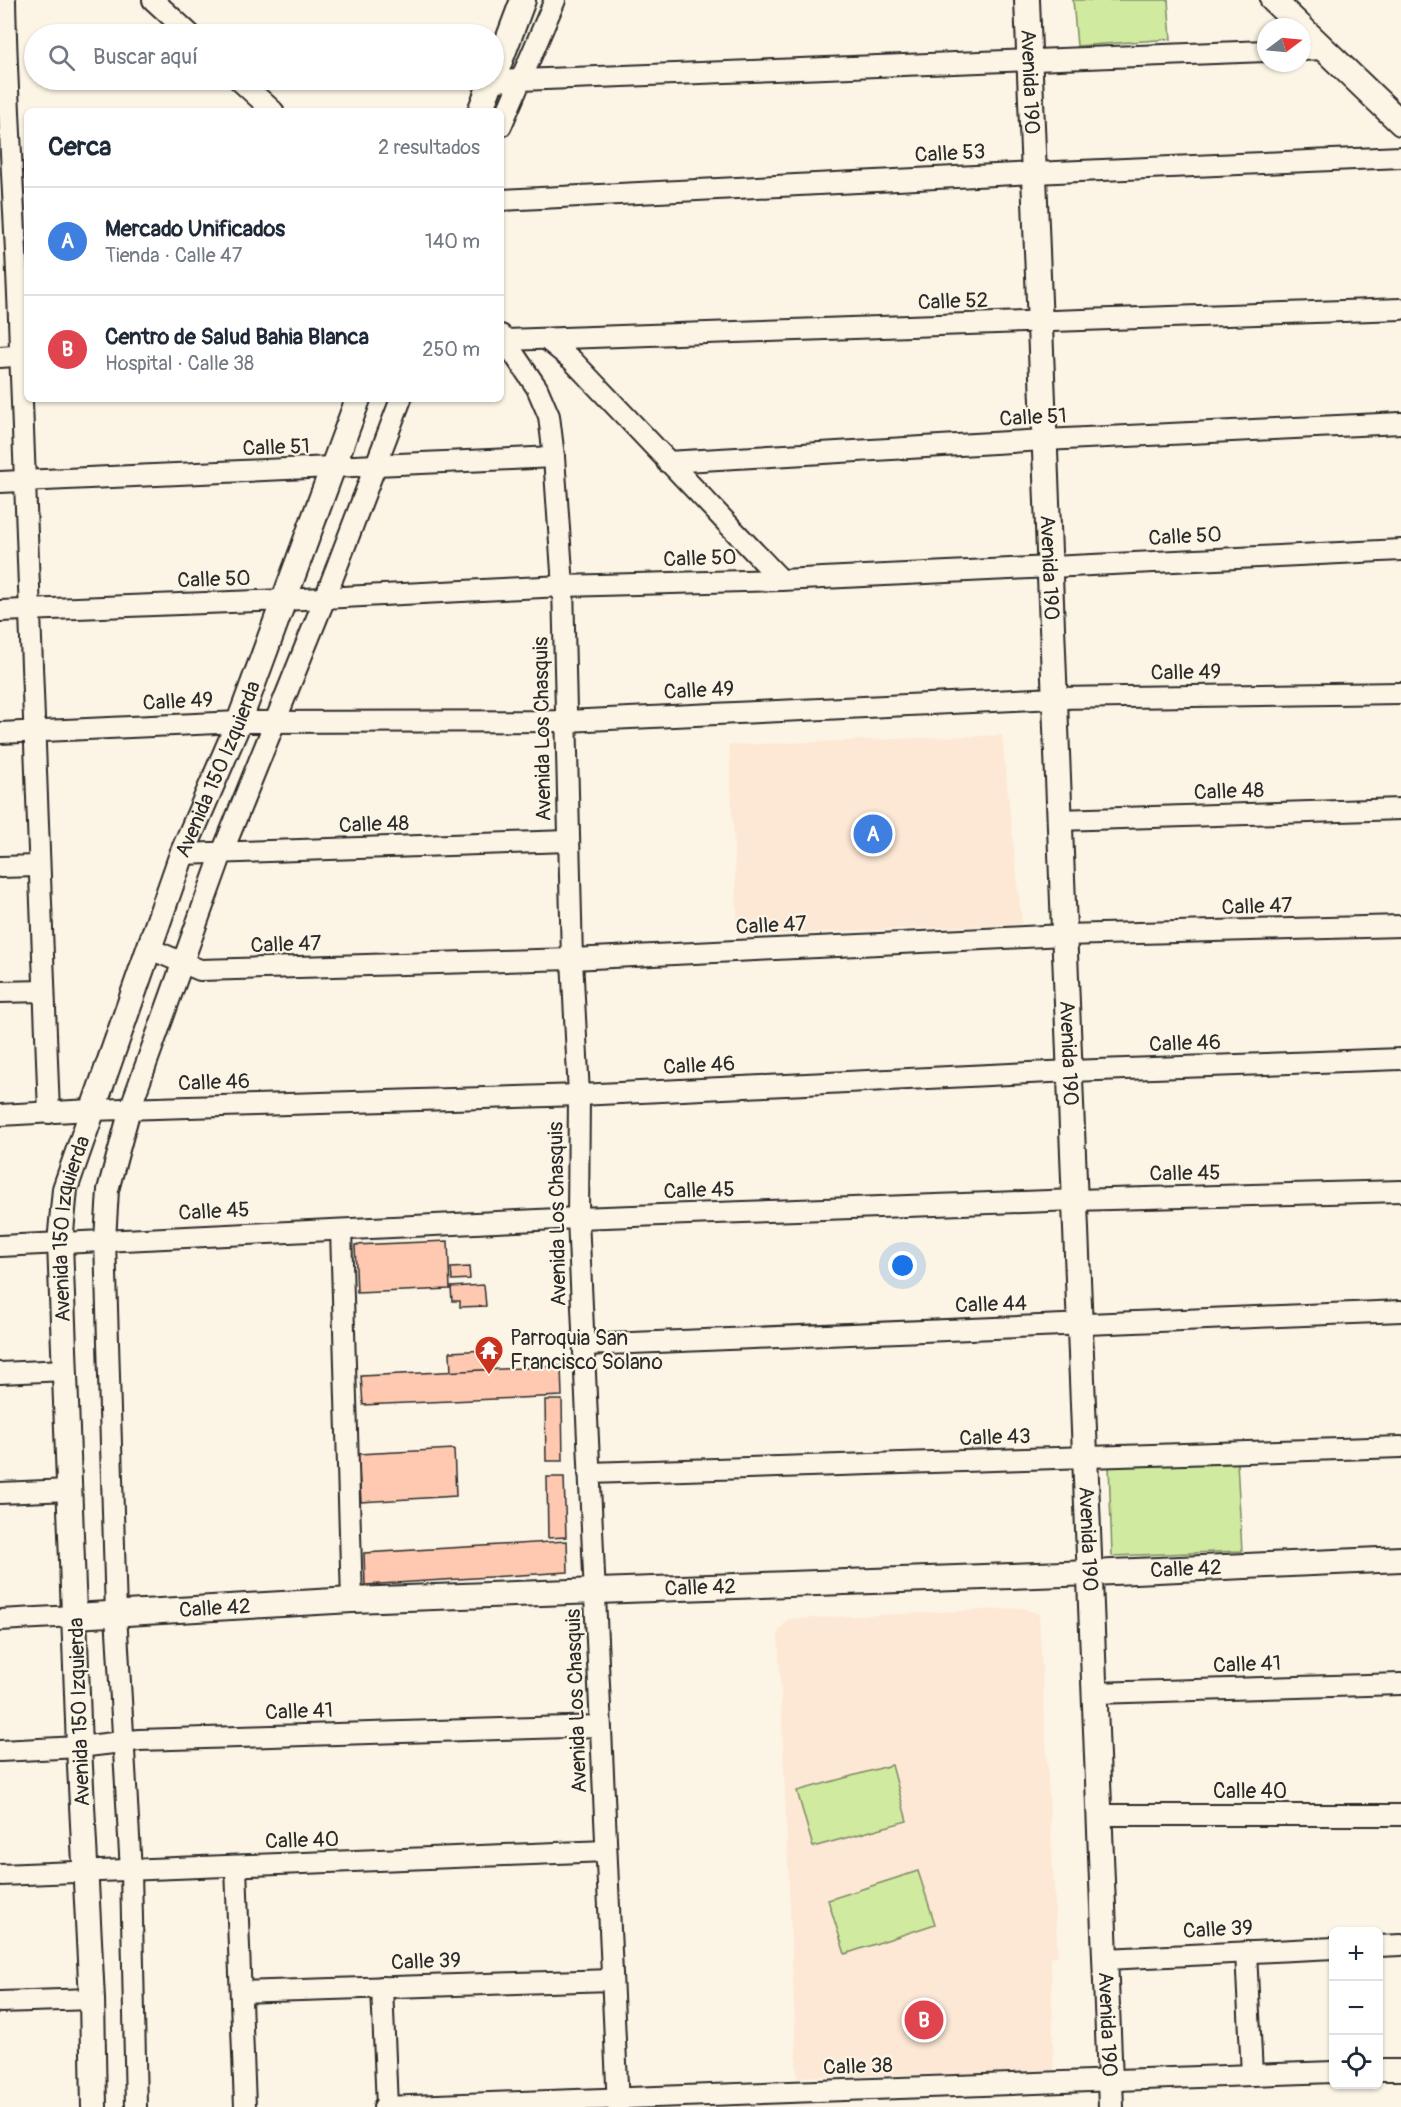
<!DOCTYPE html>
<html lang="es">
<meta charset="utf-8">
<style>
:root{--surface:#fff;--page:#f6f6f7;--text:#1f2937;--muted:#747a83;--line:#e0e1e3;--accent:#ea580c}
body{margin:0;font-family:Pangolin,sans-serif;background:var(--page);color:var(--text)}
.controls{position:absolute;right:18px;bottom:18px;display:grid;overflow:hidden;border-radius:9px;box-shadow:0 2px 4px #0004}
.controls button{width:54px;height:54px;display:grid;place-items:center;padding:0;border:0;border-bottom:2px solid var(--line);background:var(--surface);color:var(--text);font:30px sans-serif}
.compass{position:absolute;left:1257px;top:18px;width:54px;height:54px;border-radius:50%;background:var(--surface);box-shadow:0 2px 4px #0004;rotate:74deg}
.you{position:absolute;left:903px;top:1266px;width:21px;height:21px;margin:-15px;border:4px solid #fff;border-radius:50%;background:#1a73e8;box-shadow:0 0 0 9px #1a73e833}
.badge{display:grid;place-items:center;width:39px;height:39px;border-radius:50%;background:var(--accent);color:#fff;font-size:20px;font-weight:700}
.pin{position:absolute;translate:-50% -50%;border:3px solid #fff;box-shadow:0 2px 6px #0006}
.list{margin:0;padding:0;list-style:none}
h2{display:flex;justify-content:space-between;align-items:center;height:78px;margin:0;padding:0 24px;font-size:26px}
h2 small{font-size:20px;font-weight:400;color:var(--muted)}
.list li{display:grid;grid-template-columns:39px 1fr auto;gap:18px;align-items:center;box-sizing:border-box;height:108px;padding:0 24px;border-top:2px solid var(--line)}
.list b{display:block;font-size:22px;white-space:nowrap}
.list p{margin:0;font-size:20px;white-space:nowrap;color:var(--muted)}
.list em{font-size:20px;font-style:normal;color:var(--muted)}
.icon{flex:none;width:33px;height:33px;fill:none;stroke:currentColor;stroke-width:2;stroke-linecap:round;stroke-linejoin:round}
.map{position:relative;flex:none;width:1401px;height:2107px;overflow:hidden}
.search{position:absolute;background:var(--surface);box-shadow:0 2px 4px #0004;left:24px;top:24px;width:480px;height:66px;display:flex;align-items:center;gap:15px;box-sizing:border-box;padding:0 21px;border-radius:33px;color:var(--muted);font-size:22px}
.panel{position:absolute;background:var(--surface);box-shadow:0 2px 4px #0004;left:24px;top:108px;width:480px;height:294px;border-radius:9px}
.map>svg:first-child{display:block}
.built{fill:#fde8d5}
.green{fill:#d0ea9f;stroke:#7e8a65;stroke-width:1.5}
.building{fill:#fec9b0;stroke:#2b2b2b;stroke-width:1.5}
.lines{fill:none;stroke-linecap:round;stroke-linejoin:round}
.minor-casing{stroke:#2b2b2b;stroke-width:24}
.tertiary-casing{stroke:#2b2b2b;stroke-width:28}
.minor{stroke:#fcf5e5;stroke-width:20}
.tertiary{stroke:#fcf5e5;stroke-width:24}
.labels{text-anchor:middle;stroke-width:4.5;stroke-linejoin:round;paint-order:stroke}
.street-label{font-size:21px;fill:#2b2b2b;stroke:#fcf5e5}
.poi-label{font-size:21px;fill:#2b2b2b;stroke:#fcf5e5;text-anchor:start}
</style>
<div class="map">
<svg width="1401" height="2107" viewBox="0 0 1401 2107">
<rect width="100%" height="100%" fill="#fcf5e5"/>
<filter id="ink" filterUnits="userSpaceOnUse"><feTurbulence type="fractalNoise" baseFrequency=".0167" numOctaves="2"/><feDisplacementMap in="SourceGraphic" scale="12" xChannelSelector="R" yChannelSelector="G"/><feConvolveMatrix kernelMatrix="1 2 1 2 8 2 1 2 1" color-interpolation-filters="sRGB"/></filter>
<g filter="url(#ink)">
<g class="built">
<path d="M1002,735l20,189 -284,12 -9,-191z"/>
<path d="M1023,1608l16,6 19,342 -7,1 3,115 -257,5 -19,-445 10,-13z"/>
</g>
<g class="green">
<path d="M1073,0h95l3,39 -94,7z"/>
<path d="M1237,1462l5,89 -130,5 -3,-92z"/>
<path d="M892,1765l15,56 -94,26 -16,-56z"/>
<path d="M918,1871l17,53 -90,30 -17,-54z"/>
</g>
<g class="building">
<path d="M448,1241l2,48 -93,4 -2,-48z"/>
<path d="M469,1267l1,12 -18,1 -1,-12z"/>
<path d="M484,1285l2,21 -26,1v-6h-8l-1,-14z"/>
<path d="M486,1350l1,20 -36,2 -1,-20z"/>
<path d="M561,1366l1,30 -199,9 -2,-29z"/>
<path d="M545,1400h17l1,61h-17z"/>
<path d="M454,1449l2,47 -95,6 -3,-48z"/>
<path d="M547,1477h17l2,60 -18,1z"/>
<path d="M567,1541l1,31 -203,13 -1,-32z"/>
</g>
<g class="lines">
<g class="minor-casing">
<g id="minor">
<path d="M5,0c2,106 10,212 14,319 9,265 20,530 30,794"/>
<path d="M153,0l37,34"/>
<path d="M1302,50l22,-1"/>
<path d="M239,80l34,31"/>
<path d="M492,81l774,-30"/>
<path d="M501,126l54,-126"/>
<path d="M501,200l533,-27 367,-16"/>
<path d="M501,335l36,53 12,28 5,41 9,129 9,373 7,136 -1,123 40,889"/>
<path d="M546,339l26,21 209,220"/>
<path d="M506,340l895,-31"/>
<path d="M0,357l27,-2"/>
<path d="M667,462l377,-22 357,-17"/>
<path d="M0,482l554,-25"/>
<path d="M0,611l283,-11 280,-14 218,-6 620,-30"/>
<path d="M0,733l239,-11 327,-1 490,-23 345,-5"/>
<path d="M1059,820l342,-11"/>
<path d="M182,854l387,-13"/>
<path d="M0,867l38,-1"/>
<path d="M148,948l52,22 372,-11 492,-24 337,-9"/>
<path d="M0,992l44,-1"/>
<path d="M0,1115l91,-5 488,-15 491,-24 331,-12"/>
<path d="M341,1230l11,370"/>
<path d="M0,1246l578,-28 497,-18 326,-9"/>
<path d="M584,1345l817,-34"/>
<path d="M0,1373l65,-3"/>
<path d="M589,1473l812,-26"/>
<path d="M0,1493l69,-3"/>
<path d="M0,1620l74,-4"/>
<path d="M1095,1693l306,-9"/>
<path d="M0,1751l79,-4 60,-7 461,-14"/>
<path d="M1100,1815h301"/>
<path d="M236,1867l9,240"/>
<path d="M0,1875l606,-24"/>
<path d="M1378,1946l23,-1"/>
<path d="M1246,1952l6,123"/>
<path d="M1105,1959l229,-11"/>
<path d="M382,1987l5,120"/>
<path d="M241,1992l371,-12"/>
<path d="M0,2002l92,-3"/>
<path d="M1378,2070h23"/>
<path d="M136,2107l-5,-236 -15,-257 -11,-374 3,-50 22,-81 92,-256 103,-255 76,-199"/>
<path d="M384,2107l950,-35"/>
</g>
</g>
<g class="tertiary-casing">
<g id="tertiary">
<path id="s1" d="M1027,0l84,2107"/>
<path d="M1273,0l28,27"/>
<path d="M1302,28l99,95"/>
<path d="M494,77l29,-77"/>
<path d="M480,111l12,-31"/>
<path id="s2" d="M74,1616l278,-16 739,-27 310,-14"/>
<path id="s3" d="M94,2107l-2,-108 -13,-252 -19,-504 5,-54 117,-335 57,-132 119,-323"/>
</g>
</g>
<use href="#minor" class="minor"/>
<use href="#tertiary" class="tertiary"/>
</g>
</g>
<defs>
<g id="temple-pin" transform="scale(1.5)"><path d="M0 17L-7.5 6A9.5 9.5 0 1 1 7.5 6Z" fill="#c8321e" stroke="#fcf5e5"/><path d="M0-6L5-2H3V0L6.5 2.5H4V6H1.5V3h-3V6H-4V2.5H-6.5L-3 0V-2H-5Z" fill="#fff"/></g>
</defs>
<g fill-rule="evenodd">
<use href="#temple-pin" x="489" y="1350"/>
</g>
<g class="labels">
<g class="street-label">
<text dy="7" stroke="none"><textPath href="#s1" startOffset="82">Avenida 190</textPath></text>
<text transform="translate(950 153) rotate(-3)" y="7">Calle 53</text>
<text transform="translate(953 301) rotate(-2)" y="7">Calle 52</text>
<text transform="translate(1033 417) rotate(-3)" y="7">Calle 51</text>
<text transform="translate(276 447) rotate(-2)" y="7">Calle 51</text>
<text transform="translate(1185 536) rotate(-3)" y="7">Calle 50</text>
<text transform="translate(700 558) rotate(-2)" y="7">Calle 50</text>
<text dy="7" stroke="none"><textPath href="#s1" startOffset="568">Avenida 190</textPath></text>
<text transform="translate(214 579) rotate(-2)" y="7">Calle 50</text>
<text transform="translate(1186 672) rotate(-1)" y="7">Calle 49</text>
<text transform="translate(699 690) rotate(-3)" y="7">Calle 49</text>
<text transform="translate(178 701) rotate(-3)" y="7">Calle 49</text>
<text transform="translate(542 729) rotate(-91)" y="7">Avenida Los Chasquis</text>
<text dy="7" stroke="none"><textPath href="#s3" startOffset="1366">Avenida 150 Izquierda</textPath></text>
<text transform="translate(1229 791) rotate(-2)" y="7">Calle 48</text>
<text transform="translate(374 824) rotate(-2)" y="7">Calle 48</text>
<text transform="translate(1257 906) rotate(-2)" y="7">Calle 47</text>
<text transform="translate(771 925) rotate(-3)" y="7">Calle 47</text>
<text transform="translate(286 944) rotate(-2)" y="7">Calle 47</text>
<text transform="translate(1185 1043) rotate(-2)" y="7">Calle 46</text>
<text dy="7" stroke="none"><textPath href="#s1" startOffset="1054">Avenida 190</textPath></text>
<text transform="translate(699 1065) rotate(-3)" y="7">Calle 46</text>
<text transform="translate(214 1082) rotate(-2)" y="7">Calle 46</text>
<text transform="translate(1185 1173) rotate(-1)" y="7">Calle 45</text>
<text transform="translate(699 1190) rotate(-2)" y="7">Calle 45</text>
<text transform="translate(214 1211) rotate(-3)" y="7">Calle 45</text>
<text transform="translate(557 1214) rotate(-91)" y="7">Avenida Los Chasquis</text>
<text dy="7" stroke="none"><textPath href="#s3" startOffset="880">Avenida 150 Izquierda</textPath></text>
<text transform="translate(991 1304) rotate(-2)" y="7">Calle 44</text>
<text transform="translate(995 1437) rotate(-2)" y="7">Calle 43</text>
<text dy="7" stroke="none"><textPath href="#s1" startOffset="1540">Avenida 190</textPath></text>
<text dy="7" stroke="none"><textPath href="#s2" startOffset="1113">Calle 42</textPath></text>
<text dy="7" stroke="none"><textPath href="#s2" startOffset="627">Calle 42</textPath></text>
<text dy="7" stroke="none"><textPath href="#s2" startOffset="141">Calle 42</textPath></text>
<text transform="translate(1247 1664) rotate(-2)" y="7">Calle 41</text>
<text transform="translate(576 1701) rotate(-92)" y="7">Avenida Los Chasquis</text>
<text transform="translate(299 1711) rotate(-2)" y="7">Calle 41</text>
<text transform="translate(79 1712) rotate(-92)" y="7">Avenida 150 Izquierda</text>
<text x="1250" y="1798">Calle 40</text>
<text transform="translate(302 1840) rotate(-2)" y="7">Calle 40</text>
<text transform="translate(1218 1929) rotate(-3)" y="7">Calle 39</text>
<text transform="translate(426 1961) rotate(-2)" y="7">Calle 39</text>
<text dy="7" stroke="none"><textPath href="#s1" startOffset="2026">Avenida 190</textPath></text>
<text transform="translate(858 2066) rotate(-2)" y="7">Calle 38</text>
</g>
<g class="poi-label">
<text x="510" y="1345">Parroquia San<tspan x="510" dy="24">Francisco Solano</tspan></text>
</g>
</g>
</svg>
<div class="controls">
<button>+</button>
<button>−</button>
<button><svg class="icon" aria-label="locate" viewBox="0 0 24 24"><circle cx="12" cy="12" r="6"/><path d="M12 2v4M12 18v4M2 12h4M18 12h4"/></svg></button>
</div>
<svg class="compass" viewBox="-18 -18 36 36"><path d="M0-13l5 13h-10z" fill="#e53935"/><path d="M0 13l5-13h-10z" fill="#747a83"/></svg>
<div class="you"></div>
<div class="pin badge" style="left:873px;top:834px;background:#3f7fe0">A</div>
<div class="pin badge" style="left:924px;top:2020px;background:#e0444e">B</div>
<div class="search"><svg class="icon" aria-label="search" viewBox="0 0 24 24"><circle cx="10" cy="10" r="6"/><path d="M15 15l6 6"/></svg>Buscar aquí</div>
<section class="panel">
<h2>Cerca<small>2 resultados</small></h2>
<ul class="list">
<li><span class="badge" style="background:#3f7fe0">A</span><div><b>Mercado Unificados</b><p>Tienda · Calle 47</p></div><em>140 m</em></li>
<li><span class="badge" style="background:#e0444e">B</span><div><b>Centro de Salud Bahia Blanca</b><p>Hospital · Calle 38</p></div><em>250 m</em></li>
</ul>
</section>
</div>
